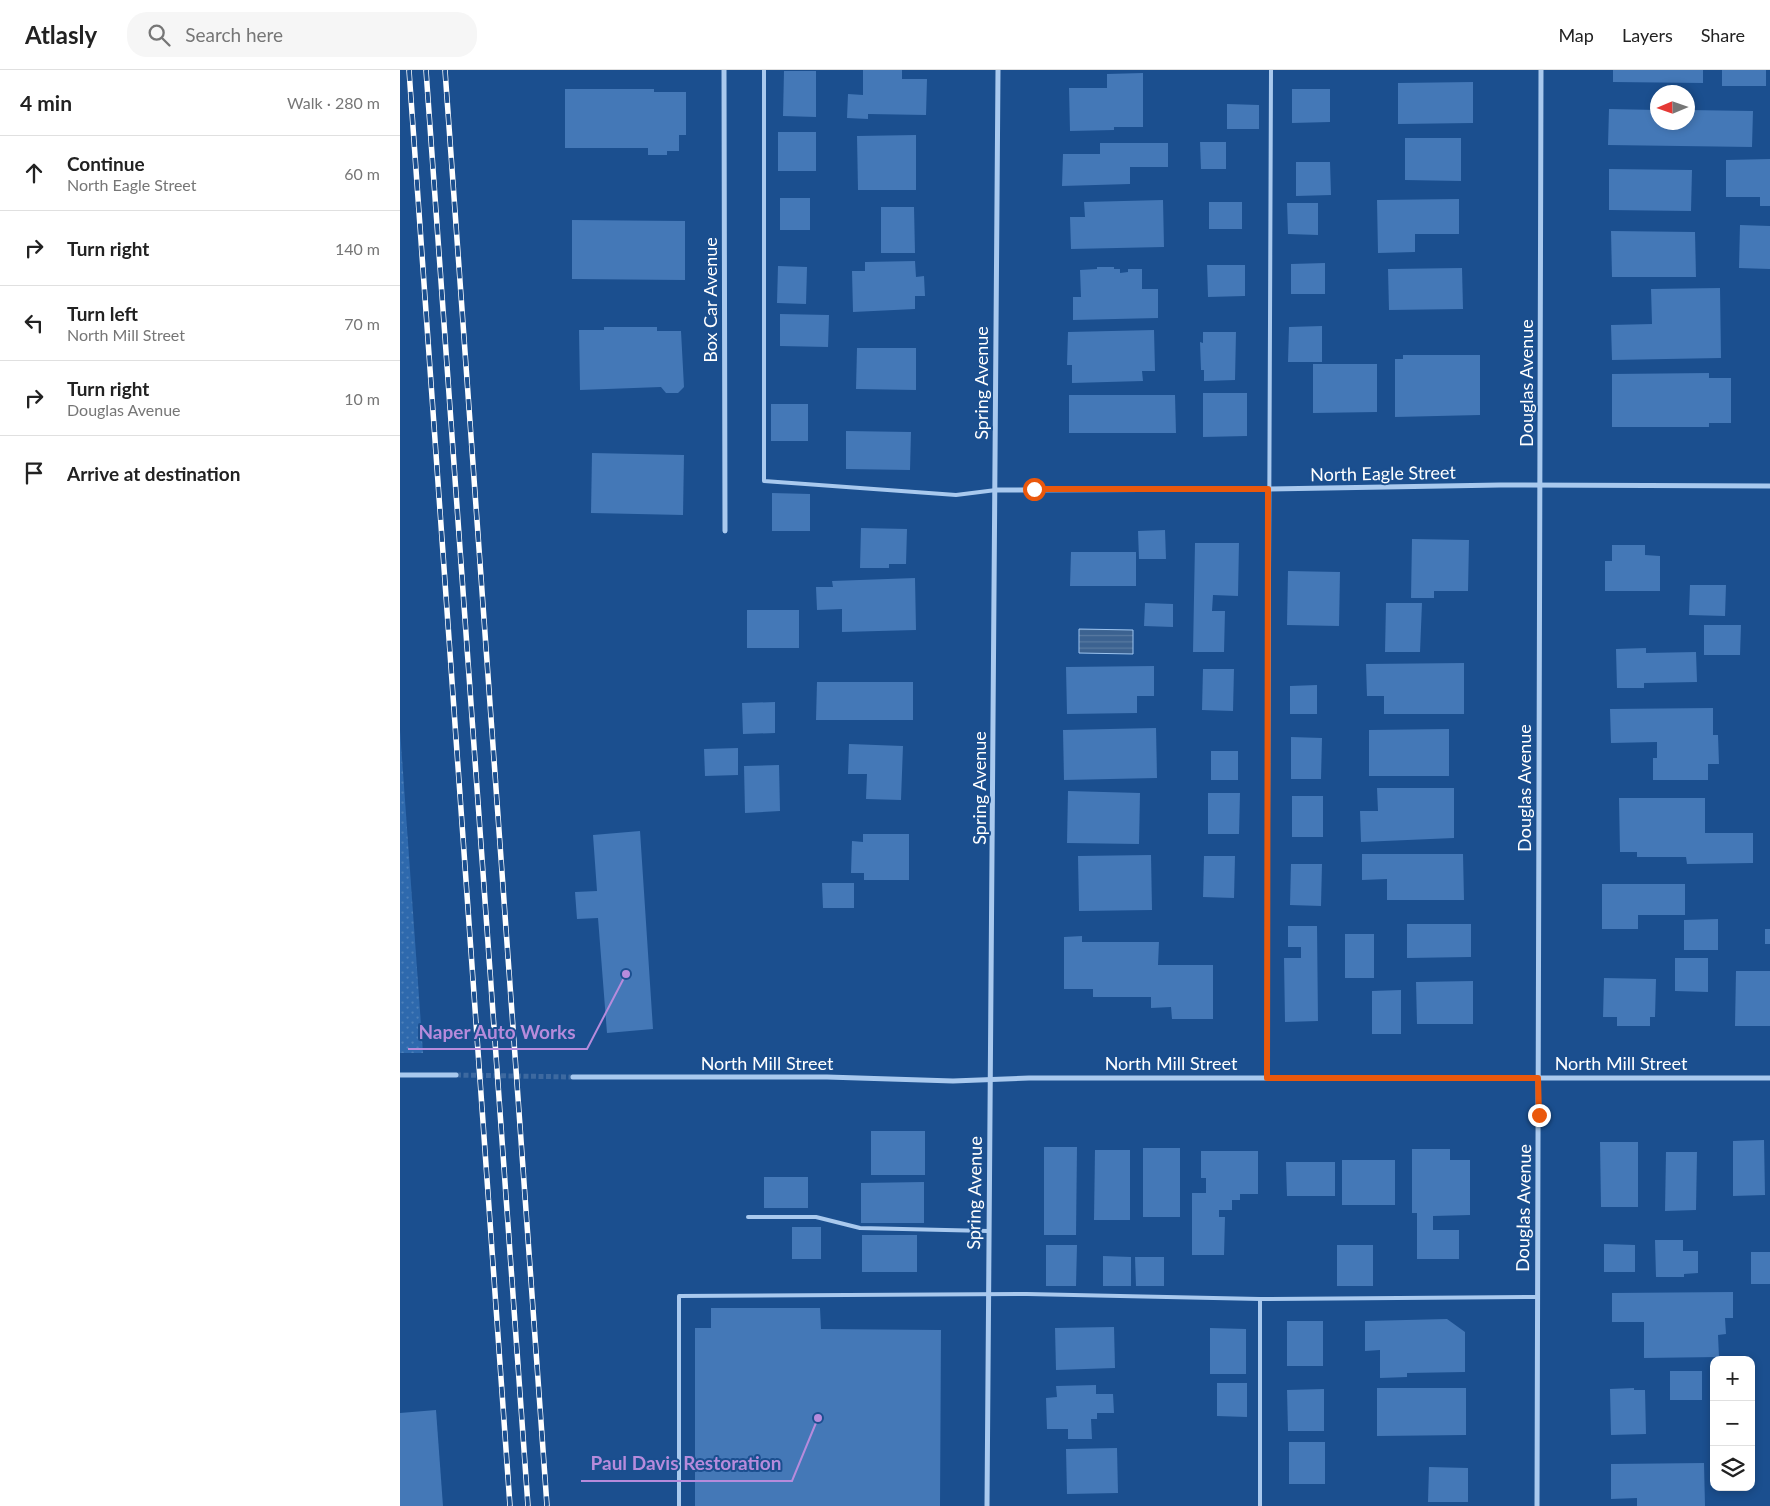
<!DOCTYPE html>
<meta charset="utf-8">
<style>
:root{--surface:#fff;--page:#f6f6f6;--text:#222;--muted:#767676;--line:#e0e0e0}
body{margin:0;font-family:Lato,sans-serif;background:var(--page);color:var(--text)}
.controls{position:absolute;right:15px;bottom:15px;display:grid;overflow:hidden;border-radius:10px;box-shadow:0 2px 8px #0003}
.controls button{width:45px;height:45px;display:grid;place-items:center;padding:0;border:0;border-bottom:1px solid var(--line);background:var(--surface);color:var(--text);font:25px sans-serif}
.compass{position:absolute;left:1250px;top:15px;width:45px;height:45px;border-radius:50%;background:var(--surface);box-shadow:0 2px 8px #0003;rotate:268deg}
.stop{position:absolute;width:15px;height:15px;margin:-11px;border:4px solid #ea580c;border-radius:50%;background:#fff}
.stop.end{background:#ea580c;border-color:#fff;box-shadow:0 1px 5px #0008}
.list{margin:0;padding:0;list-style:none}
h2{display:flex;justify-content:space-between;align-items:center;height:65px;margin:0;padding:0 20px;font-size:21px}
h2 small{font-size:16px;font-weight:400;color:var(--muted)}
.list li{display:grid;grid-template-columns:32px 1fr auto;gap:15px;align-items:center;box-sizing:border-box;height:75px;padding:0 20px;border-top:1px solid var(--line)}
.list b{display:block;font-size:19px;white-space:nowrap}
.list p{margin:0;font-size:16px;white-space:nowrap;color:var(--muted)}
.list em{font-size:16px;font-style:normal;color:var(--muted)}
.icon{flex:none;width:28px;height:28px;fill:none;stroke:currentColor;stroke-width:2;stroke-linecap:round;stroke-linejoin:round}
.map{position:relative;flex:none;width:1370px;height:1436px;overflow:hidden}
header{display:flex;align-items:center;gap:30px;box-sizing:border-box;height:70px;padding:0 25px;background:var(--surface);border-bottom:1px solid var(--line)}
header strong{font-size:24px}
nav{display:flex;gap:28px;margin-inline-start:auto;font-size:18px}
.search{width:350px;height:45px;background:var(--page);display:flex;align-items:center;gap:12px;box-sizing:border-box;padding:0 18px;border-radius:20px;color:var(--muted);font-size:19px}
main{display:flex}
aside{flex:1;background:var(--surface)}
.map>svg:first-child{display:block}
.park{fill:url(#park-dots)}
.water{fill:url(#water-rules);stroke:#9cc4f0}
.building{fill:#4478b7}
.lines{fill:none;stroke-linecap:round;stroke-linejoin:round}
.street-tunnel{stroke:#3d69a0;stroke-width:5;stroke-dasharray:5 2.5;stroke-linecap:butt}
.lane{stroke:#a9c9ee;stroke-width:4}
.street{stroke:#a9c9ee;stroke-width:5}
.rail-casing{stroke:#fff;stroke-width:5.5}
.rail{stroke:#1b4f8f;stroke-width:4;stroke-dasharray:11;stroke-linecap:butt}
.route{stroke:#ea580c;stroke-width:6}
.labels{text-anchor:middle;stroke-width:4;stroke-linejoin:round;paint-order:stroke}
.street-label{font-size:18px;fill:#fff;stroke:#1b4f8f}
.leader{fill:none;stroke:#b68bdc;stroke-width:2}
.callout-dot{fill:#b68bdc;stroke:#1b4f8f;stroke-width:2}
.callout-label{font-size:19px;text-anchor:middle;font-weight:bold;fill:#b68bdc;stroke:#1b4f8f;stroke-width:4;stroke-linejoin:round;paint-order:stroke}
</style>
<header>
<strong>Atlasly</strong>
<div class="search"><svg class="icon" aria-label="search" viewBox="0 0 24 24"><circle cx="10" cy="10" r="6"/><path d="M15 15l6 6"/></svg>Search here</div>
<nav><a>Map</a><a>Layers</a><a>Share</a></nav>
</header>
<main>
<aside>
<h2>4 min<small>Walk · 280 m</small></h2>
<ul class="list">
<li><svg class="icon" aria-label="ahead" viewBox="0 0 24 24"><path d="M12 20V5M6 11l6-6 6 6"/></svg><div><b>Continue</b><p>North Eagle Street</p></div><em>60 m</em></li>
<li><svg class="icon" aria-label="right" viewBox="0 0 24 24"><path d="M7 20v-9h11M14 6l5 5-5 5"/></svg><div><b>Turn right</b></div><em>140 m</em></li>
<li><svg class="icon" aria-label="left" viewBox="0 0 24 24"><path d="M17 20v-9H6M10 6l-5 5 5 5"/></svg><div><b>Turn left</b><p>North Mill Street</p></div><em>70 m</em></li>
<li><svg class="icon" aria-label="right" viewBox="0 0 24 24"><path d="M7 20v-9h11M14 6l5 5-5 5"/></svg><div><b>Turn right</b><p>Douglas Avenue</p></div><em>10 m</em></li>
<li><svg class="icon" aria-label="arrive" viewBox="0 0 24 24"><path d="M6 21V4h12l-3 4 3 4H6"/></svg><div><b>Arrive at destination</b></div></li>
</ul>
</aside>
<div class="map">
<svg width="1370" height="1436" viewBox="0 0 1370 1436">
<defs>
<pattern id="park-dots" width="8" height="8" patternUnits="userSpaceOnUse" patternTransform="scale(1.25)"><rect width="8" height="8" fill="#2e69ad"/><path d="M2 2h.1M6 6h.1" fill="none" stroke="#4d80b9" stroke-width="1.8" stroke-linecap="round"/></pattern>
<pattern id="water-rules" width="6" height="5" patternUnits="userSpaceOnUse" patternTransform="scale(1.25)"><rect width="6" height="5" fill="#3c6290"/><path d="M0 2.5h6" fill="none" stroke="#597aa1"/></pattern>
</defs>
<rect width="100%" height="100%" fill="#1b4f8f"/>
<path class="park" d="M0,660l23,323h-23z"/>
<path class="water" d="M679,559l54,1v24l-54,-1z"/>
<g class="building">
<path d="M463,0h39v9h25l-1,36 -58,-1v5l-21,-1 1,-24 15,1z"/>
<path d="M1213,0h90v13l-90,-1z"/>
<rect x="1322" y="0" width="44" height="16"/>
<path d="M384,1h32v46l-33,-1z"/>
<path d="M743,3v54h-29v3l-44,1 -1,-43h38v-14z"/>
<path d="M1073,12v41l-75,1v-41z"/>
<path d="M165,19h89v3h32v43h-7v16h-12v4h-19v-7h-83z"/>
<path d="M892,19h38v33l-38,1z"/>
<path d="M827,34l32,1v24h-32z"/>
<path d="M1209,39l49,1v12h30v-12l65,1 -1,36 -144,-2z"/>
<rect x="378" y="62" width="38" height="39"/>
<path d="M516,65v55h-58l-1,-54z"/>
<path d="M1005,68h56v43l-56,-1z"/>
<path d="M800,72h26v27h-25z"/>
<path d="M700,73h68v24h-38v17l-68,2 1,-32h37z"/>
<path d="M1370,89v47h-10v-9h-34v-37z"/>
<path d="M896,92h34l1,33 -35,1z"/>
<path d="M1209,99l83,1 -1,41 -82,-1z"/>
<rect x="380" y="128" width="30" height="32"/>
<path d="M1059,129v35h-44v18l-37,1 -1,-53z"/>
<path d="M763,130l1,47 -93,2 -1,-32h15l-1,-15z"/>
<rect x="809" y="132" width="33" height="27"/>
<path d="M887,133h31v32l-30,-1z"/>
<path d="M481,137h33l1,46h-34z"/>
<path d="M172,150l113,1v59l-113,-1z"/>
<path d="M1340,155l30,1v43l-31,-1z"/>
<path d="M1211,161l84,1 1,45h-84z"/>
<path d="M515,191l1,16 8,-1 1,20h-10v13l-62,3 -1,-41h13v-9z"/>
<path d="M925,193v31h-34v-30z"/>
<path d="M807,195h38v31l-37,1z"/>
<path d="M378,196l29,1 -1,37 -29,-1z"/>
<path d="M697,197h17v2h6v4l8,-1v-3h14v20h16v29l-85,2v-23h8l-1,-27 17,-1z"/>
<path d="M1062,198l1,41 -74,1 -1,-41z"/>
<path d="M1320,218l1,70 -109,2 -1,-35 41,-1 -1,-35z"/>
<path d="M380,244l49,1 -1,32 -48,-1z"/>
<path d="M922,256v36h-34l1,-35z"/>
<path d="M204,257h53v4h24l3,56 -6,6h-12l-5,-6 -81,3 -1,-60h25z"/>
<path d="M754,260l1,41h-13l1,10 -71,2v-18h-5l1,-33z"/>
<path d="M803,262h33l-1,48 -31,1v-11h-3l-1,-28 3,1z"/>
<path d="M457,278h59v42l-60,-1z"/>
<path d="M1003,285h77v60l-85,2v-58h8z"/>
<path d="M913,294h64v48l-64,1z"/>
<path d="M1309,303v5h22v45h-22v4h-97v-53z"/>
<path d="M803,323h44v43l-44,1z"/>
<path d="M669,325h106l1,38h-107z"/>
<rect x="371" y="334" width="37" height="37"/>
<path d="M446,361l65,1 -1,38 -64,-1z"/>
<path d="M192,383l92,2 -1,60 -92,-2z"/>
<path d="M372,423l38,1v37h-38z"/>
<path d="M461,458l46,1 -1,35h-17v4h-29z"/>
<path d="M765,460l1,29h-27l-1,-28z"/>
<path d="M1012,469l57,1 -1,51h-34v7h-23z"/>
<path d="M795,473h44l-1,53 -25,-1 -1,16h13l-1,41h-31z"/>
<path d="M1212,475h33v10l15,1v35h-55v-30h7z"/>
<path d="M671,482h65v34h-66z"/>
<path d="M888,501l52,1 -1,54 -52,-1z"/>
<path d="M515,508l1,52 -74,2v-23l-25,1 -1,-23h17l-1,-6z"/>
<path d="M1290,515h36l-1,31 -36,-1z"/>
<path d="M745,533l28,1v23l-29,-1z"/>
<path d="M986,533h36l-2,49h-35z"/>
<rect x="347" y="540" width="52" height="38"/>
<path d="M1304,555h37l-1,30h-36z"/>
<path d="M1246,578v5l50,-1 1,30 -53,1v5h-27l-1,-39z"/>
<path d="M1064,593v51h-80v-18h-17l-1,-32z"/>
<path d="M754,596v30h-17v17l-70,1 -1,-47z"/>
<path d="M803,599h31l-1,42 -31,-1z"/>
<path d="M417,612h96v38h-97z"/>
<path d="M917,615v29h-27v-28z"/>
<path d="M375,632v31l-32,1 -1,-31z"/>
<path d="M1313,638v27h5l1,29h-11v16h-55v-22h4v-16l-46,1 -1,-34z"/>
<path d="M756,658l1,50 -93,2 -1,-50z"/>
<path d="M1049,659v47h-80v-46z"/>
<path d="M891,667l31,1 -1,41h-30z"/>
<path d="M449,674l54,2 -2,54 -35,-1 1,-25h-19z"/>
<path d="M338,678v27l-33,1 -1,-27z"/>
<rect x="811" y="681" width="27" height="29"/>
<path d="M379,695l1,46 -35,2 -1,-47z"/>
<path d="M977,718h77v50l-93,4 -1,-31h18z"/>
<path d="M668,721l72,2 -1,51 -72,-1z"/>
<path d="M808,723h32l-1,41h-31z"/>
<rect x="892" y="726" width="31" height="41"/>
<path d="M1219,728h86v35h48v30l-66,1 -1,-7h-49v-5h-17z"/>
<path d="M240,761l13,198 -46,4 -9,-115 -21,1 -2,-27 22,-1 -4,-56z"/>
<path d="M463,764h46v46h-45v-7h-13l1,-32 11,1z"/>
<path d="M962,784h101l1,46h-77v-21l-25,1z"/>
<path d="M751,785l1,55 -73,1 -1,-55z"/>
<path d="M804,786h31l-1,42 -31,-1z"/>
<path d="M891,794h31l-1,42 -31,-1z"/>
<path d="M422,813h32v25h-31z"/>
<path d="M1202,814h83v31h-47v14h-36z"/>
<path d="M1318,849v31h-34v-30z"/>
<path d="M1007,854h64v33l-64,1z"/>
<path d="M888,856h29l1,95 -33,1 -1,-64h17v-11h-13z"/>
<rect x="1365" y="859" width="5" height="15"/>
<rect x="945" y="864" width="29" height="44"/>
<path d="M682,866v6h77l-1,23h55v54h-41l-1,-12 -20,1v-11h-58v-8h-29v-52z"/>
<path d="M1275,888h33v34l-33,-1z"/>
<path d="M1336,901h34v55h-35z"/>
<path d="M1204,908l52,1 -1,38h-5v9h-33v-9h-14z"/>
<path d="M1073,911v43h-56l-1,-42z"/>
<path d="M1001,920v44h-29v-43z"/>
<rect x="471" y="1061" width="54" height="44"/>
<path d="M1364,1070l1,55 -32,1v-55z"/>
<path d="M1200,1072h38v65h-37z"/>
<path d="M644,1077h33l-1,88h-32z"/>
<rect x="743" y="1078" width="37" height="69"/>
<path d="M1012,1079h38v11h20v55l-37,1v14h26v29h-42v-46h-5z"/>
<path d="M695,1080h35v70h-36z"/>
<path d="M801,1081h57v43h-18v6h-8v10h-13v7h6l-1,38h-32v-62h14v-15h-5z"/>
<path d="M1266,1082h31l-1,58 -31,1z"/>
<rect x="942" y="1090" width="53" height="45"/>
<path d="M886,1092h49v34h-48z"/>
<rect x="364" y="1107" width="44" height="31"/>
<path d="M524,1112v41h-63v-40z"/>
<rect x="392" y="1157" width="29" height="32"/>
<rect x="462" y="1165" width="55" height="37"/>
<path d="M1255,1170h28v11h15v22l-14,1v3h-28z"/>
<path d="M1204,1174l31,1v27h-31z"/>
<path d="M646,1175h31l-1,41h-30z"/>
<rect x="937" y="1175" width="36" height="41"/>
<rect x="1351" y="1182" width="19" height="32"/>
<path d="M703,1186l28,1v29h-28z"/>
<path d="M735,1187h29v29h-28z"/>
<path d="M1333,1222v26h-8l1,16 -8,1 1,22 -75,1v-36h-32v-29z"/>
<path d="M311,1238h109l1,21 120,1 -1,176h-245v-178h16z"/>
<path d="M1047,1249l18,13v40l-58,1v4l-27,1v-28l-15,1v-30z"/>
<rect x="887" y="1251" width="36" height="45"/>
<path d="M714,1257l1,41 -59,2 -1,-42z"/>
<path d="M810,1258l36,1v45h-36z"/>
<rect x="1270" y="1301" width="32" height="29"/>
<path d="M817,1313h30v34l-30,-1z"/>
<path d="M696,1315v9h17l1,19h-17v6h-6l1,20h-24v-10h-21l-1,-31 11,-1 -1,-11z"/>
<path d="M977,1318h89v47l-89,1z"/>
<path d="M1234,1318v2h11l1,44 -35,1 -1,-46z"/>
<path d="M924,1319v42h-36l-1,-41z"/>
<path d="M36,1340l7,96h-43v-93z"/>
<rect x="889" y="1372" width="36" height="42"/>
<path d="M717,1378l1,45 -51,1 -1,-45z"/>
<path d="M1304,1393l1,43h-68v-8l-26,1v-35z"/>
<path d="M1029,1397l39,1v34h-40z"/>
</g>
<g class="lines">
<path class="street-tunnel" d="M56,1005l117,2"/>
<g class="lane">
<path d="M364,0v411l192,14 40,-5"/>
<path d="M867,1008l4,-1008"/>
<path d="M348,1147h68l44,11 128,3"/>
<path d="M279,1436v-210l348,-2 233,5 277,-2"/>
<path d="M860,1436v-207"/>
</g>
<g class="street">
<path d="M324,0l1,461"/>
<path d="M596,420l272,-1 232,-4 270,1"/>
<path d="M0,1005h56"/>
<path d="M173,1007h254l126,4 76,-3h741"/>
<path d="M587,1436l11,-1436"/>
<path d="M1137,1436l4,-1436"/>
</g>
<g class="rail-casing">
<g id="rail">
<path d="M9,0l101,1436"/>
<path d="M26,0l102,1436"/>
<path d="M45,0l102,1436"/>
</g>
</g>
<use href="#rail" class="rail"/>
</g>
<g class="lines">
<path class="route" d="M634,419h234l-1,589h271l1,37"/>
</g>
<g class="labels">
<g class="street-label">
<text transform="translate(311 230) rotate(-90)" y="6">Box Car Avenue</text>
<text transform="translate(582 313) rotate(-90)" y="6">Spring Avenue</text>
<text transform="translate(1127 313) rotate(-90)" y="6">Douglas Avenue</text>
<text transform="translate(983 404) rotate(-1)" y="6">North Eagle Street</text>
<text transform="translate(580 718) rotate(-90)" y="6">Spring Avenue</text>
<text transform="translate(1125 718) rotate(-90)" y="6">Douglas Avenue</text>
<text x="367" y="1000">North Mill Street</text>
<text x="771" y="1000">North Mill Street</text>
<text x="1221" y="1000">North Mill Street</text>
<text transform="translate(575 1123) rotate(-89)" y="6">Spring Avenue</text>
<text transform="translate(1124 1138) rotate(-89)" y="6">Douglas Avenue</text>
</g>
</g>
<path class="leader" d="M226 904L187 979H8M418 1348L392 1411H181"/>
<g class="callout-dot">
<circle cx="226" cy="904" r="5"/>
<circle cx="418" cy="1348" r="5"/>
</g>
<g class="callout-label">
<text x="97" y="969">Naper Auto Works</text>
<text x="286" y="1400">Paul Davis Restoration</text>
</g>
</svg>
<div class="controls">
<button>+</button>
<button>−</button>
<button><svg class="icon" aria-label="layers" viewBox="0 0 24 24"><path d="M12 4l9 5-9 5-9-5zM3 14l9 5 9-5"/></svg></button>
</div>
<svg class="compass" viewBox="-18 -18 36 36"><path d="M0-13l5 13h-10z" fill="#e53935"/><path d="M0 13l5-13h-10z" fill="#767676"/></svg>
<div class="stop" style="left:634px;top:419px"></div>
<div class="stop end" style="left:1139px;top:1045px"></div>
</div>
</main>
